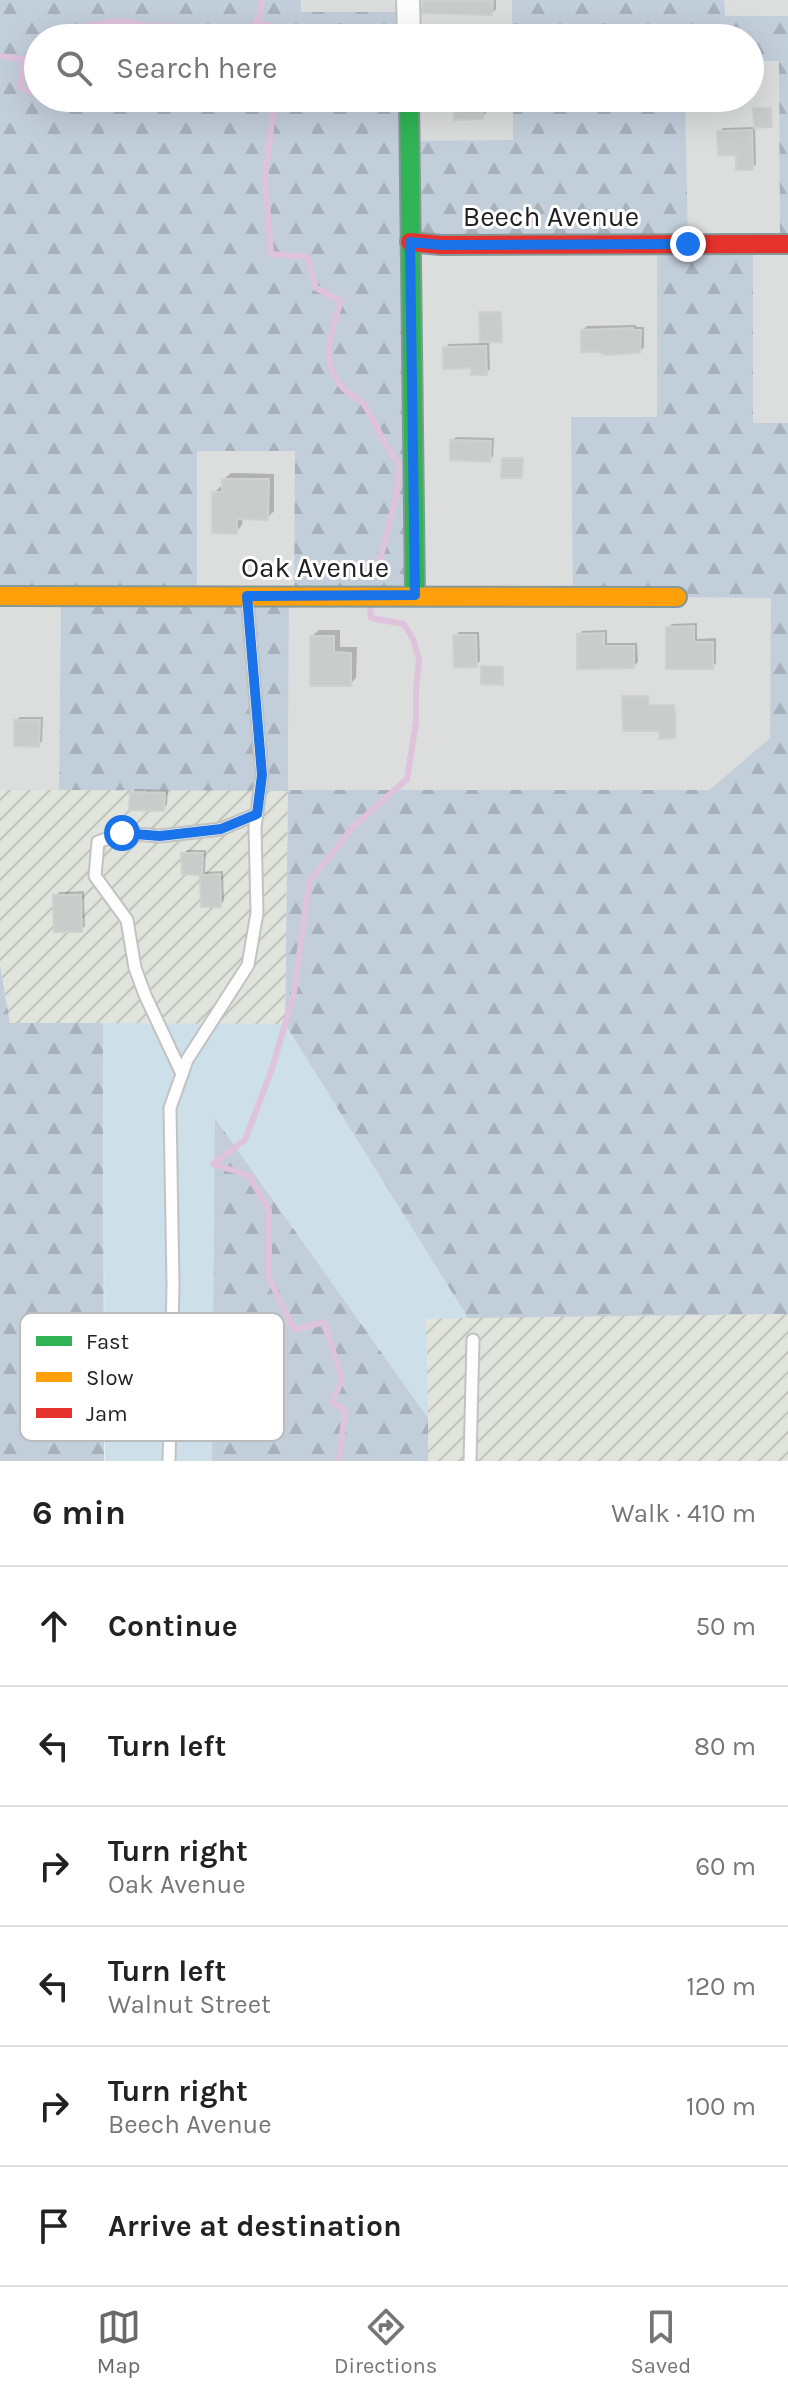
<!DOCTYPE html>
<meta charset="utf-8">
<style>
:root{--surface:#fff;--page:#f6f6f6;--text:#222;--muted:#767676;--line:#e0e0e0;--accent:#686968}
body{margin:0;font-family:Karla,sans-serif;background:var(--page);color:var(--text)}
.stop{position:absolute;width:24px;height:24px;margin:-18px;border:6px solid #1a73e8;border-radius:50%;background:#fff}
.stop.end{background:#1a73e8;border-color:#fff;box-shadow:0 2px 8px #0008}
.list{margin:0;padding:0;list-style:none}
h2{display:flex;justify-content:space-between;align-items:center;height:104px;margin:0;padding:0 32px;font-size:34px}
h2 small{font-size:26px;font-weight:400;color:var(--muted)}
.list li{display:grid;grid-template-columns:52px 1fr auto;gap:24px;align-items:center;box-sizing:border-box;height:120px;padding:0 32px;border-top:2px solid var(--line)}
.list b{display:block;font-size:30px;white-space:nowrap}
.list p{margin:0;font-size:26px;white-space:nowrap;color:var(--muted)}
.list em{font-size:26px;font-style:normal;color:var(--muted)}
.icon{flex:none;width:44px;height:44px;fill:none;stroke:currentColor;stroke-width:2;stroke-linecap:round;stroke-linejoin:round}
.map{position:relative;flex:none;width:788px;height:1461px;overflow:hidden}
.search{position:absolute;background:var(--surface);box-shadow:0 8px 32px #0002;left:24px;right:24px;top:24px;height:88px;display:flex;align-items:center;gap:20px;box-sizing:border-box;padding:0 28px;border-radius:44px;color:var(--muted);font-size:30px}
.sheet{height:824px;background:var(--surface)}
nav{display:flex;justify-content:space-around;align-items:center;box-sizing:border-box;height:112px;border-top:2px solid var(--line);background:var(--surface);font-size:22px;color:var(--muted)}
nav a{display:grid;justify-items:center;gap:4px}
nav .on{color:var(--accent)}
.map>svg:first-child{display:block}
.residential{fill:#dcdedd}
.industrial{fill:url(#industrial-furrows)}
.grass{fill:#cddfe9}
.forest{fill:url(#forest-firs);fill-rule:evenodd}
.shadow{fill:#0003}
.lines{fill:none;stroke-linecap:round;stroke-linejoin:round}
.stream{stroke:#dfc2dc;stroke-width:6}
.building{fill:#c8ccca;stroke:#ccd2ce;stroke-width:2}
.lane-casing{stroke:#c1c2c2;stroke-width:15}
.street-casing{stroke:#c1c2c2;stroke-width:26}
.fast-casing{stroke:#849997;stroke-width:22}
.slow-casing{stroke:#849997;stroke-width:22}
.jam-casing{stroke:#849997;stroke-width:22}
.lane{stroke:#fcfdfc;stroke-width:11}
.street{stroke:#fcfdfc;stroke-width:22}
.fast{stroke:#30b455;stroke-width:18}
.slow{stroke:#ff9f0a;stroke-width:18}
.jam{stroke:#e5322d;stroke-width:18}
.route{stroke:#1a73e8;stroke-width:10}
.labels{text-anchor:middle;stroke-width:6;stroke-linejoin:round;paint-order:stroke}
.street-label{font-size:28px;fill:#212121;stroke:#fff}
.key{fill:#fff;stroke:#bcbcbc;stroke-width:2}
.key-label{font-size:22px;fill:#212121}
</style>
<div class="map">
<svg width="788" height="1461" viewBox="0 0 788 1461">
<defs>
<pattern id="industrial-furrows" width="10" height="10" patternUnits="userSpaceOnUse" patternTransform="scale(2)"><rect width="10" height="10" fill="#e1e4dc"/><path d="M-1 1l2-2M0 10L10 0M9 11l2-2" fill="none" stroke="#c1c3bc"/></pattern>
<pattern id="forest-firs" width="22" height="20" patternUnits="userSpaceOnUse" patternTransform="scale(2)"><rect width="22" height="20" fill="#c3cedb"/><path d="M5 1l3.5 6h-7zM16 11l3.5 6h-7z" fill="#a7b1bc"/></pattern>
</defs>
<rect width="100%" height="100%" fill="#ebefed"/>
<g class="residential">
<path d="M301,0h487v423h-35v-178l-95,-1 -1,173 -86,1 201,180 -2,140 -61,52h-421l1,-194h-92v-146h98l114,-352h341v-60h-341l-1,-26h-107z"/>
<path d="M0,596h61l-2,194h-59z"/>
</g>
<g class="industrial">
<path d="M0,790h288l-3,234 -275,-1 -10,-58z"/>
<path d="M788,1314v147h-360l-2,-143z"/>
</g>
<path class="grass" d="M103,1023l182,1 183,294 -42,1 2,99 -212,-299 -4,342h-107z"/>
<g class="forest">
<path d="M0,0h301v12h107l1,26h-371v60h371l1,43 103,-1v-42h172l3,146h65v179h35v891l-320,4 -183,-294 3,-233 -229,-1 2,-194 -61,-1zM410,243l247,1v173h-86l2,179 198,2 -1,140 -61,52h-421l1,-195 -92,1v-145h98l-1,144h121z"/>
<path d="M512,0h212l1,16h63v228h-8l-1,-183h-29v-23h-238z"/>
<path d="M0,965l10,58h93l1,438h-104z"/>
<path d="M215,1118l213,300v43h-216z"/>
</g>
<g class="shadow">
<path d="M453,0h43v9l-4,4z"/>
<path d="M460,98h26v15l-4,4 -26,-15z"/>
<path d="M755,127l1,37 -4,4 -33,-36 4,-4z"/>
<path d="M501,311l1,27 -13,2 1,29 -4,4 -41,-25 4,-4 33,-1 -1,-30z"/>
<path d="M636,325v2h8v20l-4,4 -57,-21 4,-4z"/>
<path d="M456,437l38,1 -1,18 -3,4 -38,-19z"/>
<path d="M231,473l43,1v37l-7,7 -24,-1 -1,8 -6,7 -22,-39 7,-7h3v-7z"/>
<path d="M697,623v16l19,-1v25l-4,4 -44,-39 4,-4z"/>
<path d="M319,630h21v17h17l-1,31 -6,6 -38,-48z"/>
<path d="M607,630v13h30l1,19 -4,4 -55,-31 3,-4z"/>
<path d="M459,632h20l1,29 -4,4 -21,-29z"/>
<path d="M626,695h23v10l26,-1 1,31 -2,1 -14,-7 -36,-32z"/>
<path d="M20,717h23l-1,24 -4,4 -22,-25z"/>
<path d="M135,789l33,1 -1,15 -4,4 -31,-16z"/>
<path d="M187,850h19l-1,22 18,-1 1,30 -4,4h-17l-1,-32 -19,-19z"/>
<path d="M84,891l1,35 -4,4 -26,-34 4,-4z"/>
</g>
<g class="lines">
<g class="stream">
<path d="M259,19l3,5 20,5 4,9"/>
<path d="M71,38l17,-13 34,-4 22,4 95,5 14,-3c6,-9 9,-16 8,-27"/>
<path d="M0,56l24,3 -4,28 18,8"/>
<path d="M275,98l-10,80 6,76 36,3 9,31 25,13c-11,31 -22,63 4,89 7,6 15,8 20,16 13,21 19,40 35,60l-4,31 -16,63 -12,14"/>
<path d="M339,1461l6,-51 -13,-7 10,-24 -18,-57 -30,8 -25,-52v-68l-21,-35 -35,-11 32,-24 27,-71 22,-76 15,-111 43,-54 55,-49 9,-57v-31l3,-32 -6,-20 -9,-15 -33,-6 -1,-10"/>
</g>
</g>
<g class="building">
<path d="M423,0h70l-1,15 -70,-2z"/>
<path d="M482,100l1,19 -29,1v-19z"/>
<path d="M753,108h18l1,19 -18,1z"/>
<path d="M752,130l1,40h-17v-15l-18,1 -1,-25z"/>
<path d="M479,312h22l1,30h-22z"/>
<path d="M633,328v2h8l-1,23 -35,2 -6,-3h-18v-22z"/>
<path d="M486,346l1,29h-16v-7l-28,1v-22z"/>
<path d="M450,440l41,1 -1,21 -40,-2z"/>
<path d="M502,458h21l-1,20h-21z"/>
<path d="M222,479h47l-1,41 -31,-1v15l-25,-1v-41h10z"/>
<path d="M694,626v16h19v27h-47v-42z"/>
<path d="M604,633v13h30v22l-57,1v-35z"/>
<path d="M453,635h23l1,32 -23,1z"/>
<path d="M310,636h24v16l17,1v33h-41z"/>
<path d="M481,666l22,1v18l-22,-1z"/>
<path d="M622,696h26l1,9h25l1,33 -16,1v-8h-36z"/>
<path d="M14,720h26l-1,27 -25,-1z"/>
<path d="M130,792l35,1 -1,18 -35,-1z"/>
<path d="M181,853h22l-1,22 18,-1 1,33h-20l-1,-32 -18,-1z"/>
<path d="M53,895h28l1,37h-28z"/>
</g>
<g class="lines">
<g class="lane-casing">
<g id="lane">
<path d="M182,1074l-37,-79 -10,-27 -8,-48 -32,-44 3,-34 24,-9 38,3 61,-7 36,-15"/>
<path d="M169,1461l4,-176 -3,-177 17,-48 61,-95 9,-52 -2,-86 7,-52 -15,-179"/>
<path d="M470,1461l3,-121"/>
</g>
</g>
<g class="street-casing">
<path id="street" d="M408,0l1,38"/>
</g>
<g class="fast-casing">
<path id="fast" d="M409,98l6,497"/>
</g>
<g class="slow-casing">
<path id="slow" d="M0,596l677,1"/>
</g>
<g class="jam-casing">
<path id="jam" d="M410,242l31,3 347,-1"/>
</g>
<use href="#lane" class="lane"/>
<use href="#street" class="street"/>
<use href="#fast" class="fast"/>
<use href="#slow" class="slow"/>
<use href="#jam" class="jam"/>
</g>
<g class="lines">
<path class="route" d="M122,833l38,3 61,-7 36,-15 5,-39 -15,-179 168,-1 -5,-353 31,3 247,-1"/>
</g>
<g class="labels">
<g class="street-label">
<text x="551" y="226">Beech Avenue</text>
<text x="315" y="577">Oak Avenue</text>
</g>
</g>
<rect x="20" y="1313" width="264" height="128" rx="12" class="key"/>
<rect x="36" y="1336" width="36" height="10" fill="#30b455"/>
<rect x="36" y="1372" width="36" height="10" fill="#ff9f0a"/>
<rect x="36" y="1408" width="36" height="10" fill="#e5322d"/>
<g class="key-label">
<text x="86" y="1349">Fast</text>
<text x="86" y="1385">Slow</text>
<text x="86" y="1421">Jam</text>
</g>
</svg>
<div class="stop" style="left:122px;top:833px"></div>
<div class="stop end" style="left:688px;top:244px"></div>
<div class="search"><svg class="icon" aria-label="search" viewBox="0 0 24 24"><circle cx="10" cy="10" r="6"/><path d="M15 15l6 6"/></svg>Search here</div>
</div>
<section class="sheet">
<h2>6 min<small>Walk · 410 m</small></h2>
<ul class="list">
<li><svg class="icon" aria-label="ahead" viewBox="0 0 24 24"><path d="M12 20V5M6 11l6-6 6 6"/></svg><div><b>Continue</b></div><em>50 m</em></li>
<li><svg class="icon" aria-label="left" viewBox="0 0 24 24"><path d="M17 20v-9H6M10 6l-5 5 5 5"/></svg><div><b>Turn left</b></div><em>80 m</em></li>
<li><svg class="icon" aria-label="right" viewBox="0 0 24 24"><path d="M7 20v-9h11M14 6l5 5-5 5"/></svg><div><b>Turn right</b><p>Oak Avenue</p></div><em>60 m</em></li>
<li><svg class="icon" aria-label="left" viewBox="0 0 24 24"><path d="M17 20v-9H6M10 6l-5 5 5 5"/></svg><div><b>Turn left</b><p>Walnut Street</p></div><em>120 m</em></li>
<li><svg class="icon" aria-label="right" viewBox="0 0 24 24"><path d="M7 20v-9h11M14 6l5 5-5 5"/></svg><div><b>Turn right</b><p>Beech Avenue</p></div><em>100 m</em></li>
<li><svg class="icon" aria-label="arrive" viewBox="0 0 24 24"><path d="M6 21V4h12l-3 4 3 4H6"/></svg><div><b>Arrive at destination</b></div></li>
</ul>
</section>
<nav>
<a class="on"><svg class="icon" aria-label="map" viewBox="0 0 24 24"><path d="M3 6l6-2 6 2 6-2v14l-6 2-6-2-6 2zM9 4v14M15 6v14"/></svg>Map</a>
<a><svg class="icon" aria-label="directions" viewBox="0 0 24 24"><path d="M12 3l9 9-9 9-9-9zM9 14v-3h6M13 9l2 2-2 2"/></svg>Directions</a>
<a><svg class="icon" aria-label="saved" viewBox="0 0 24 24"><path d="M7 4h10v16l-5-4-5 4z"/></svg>Saved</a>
</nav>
